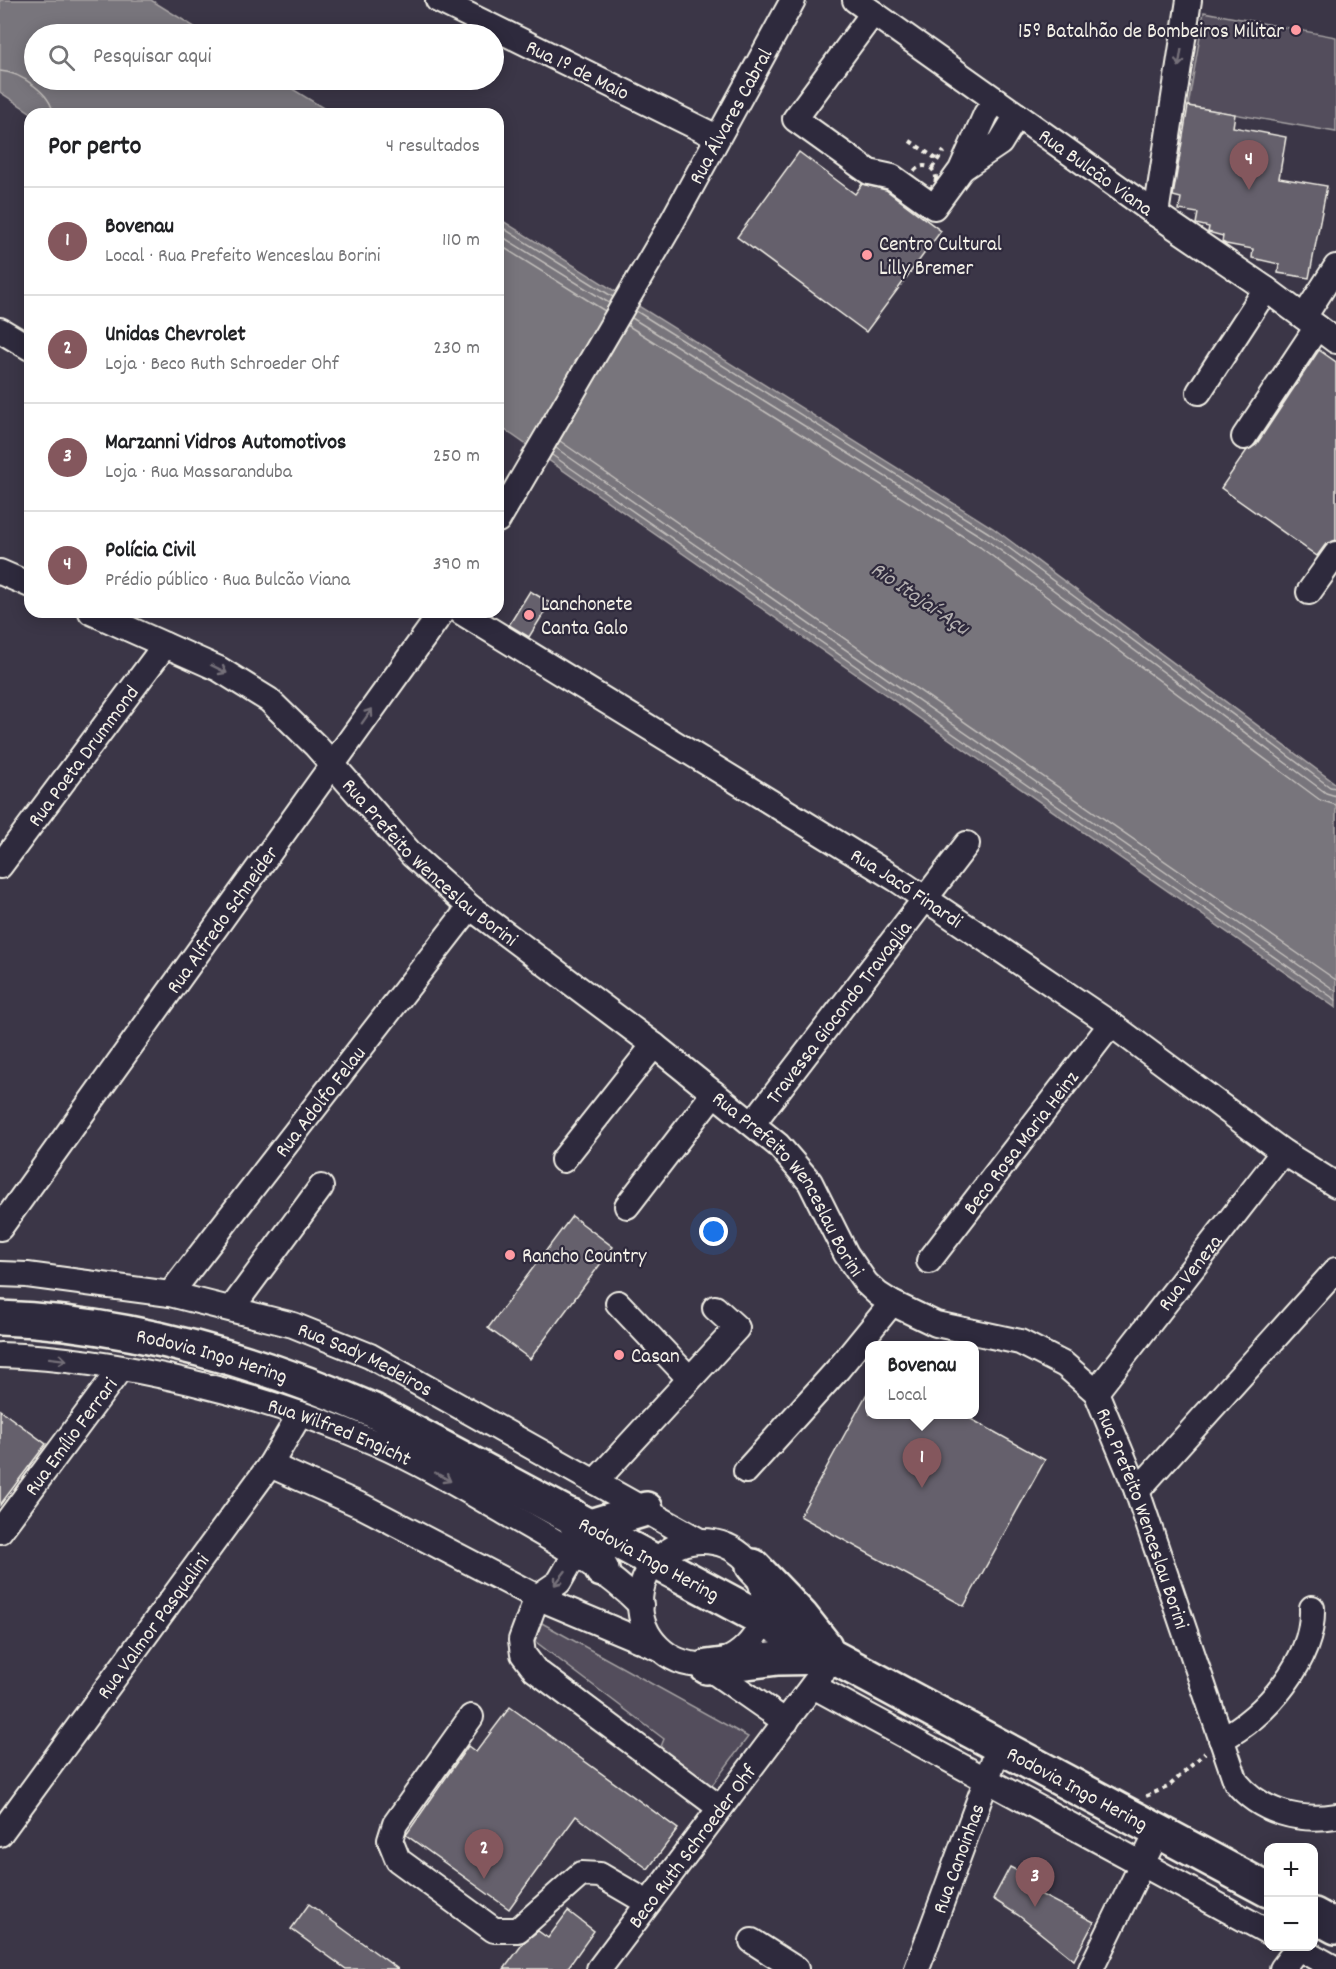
<!DOCTYPE html>
<html lang="pt">
<meta charset="utf-8">
<style>
:root{--surface:#fff;--page:#f6f6f6;--text:#202124;--muted:#757577;--line:#e0e0e0;--accent:#84575d}
body{margin:0;font-family:Dekko,sans-serif;background:var(--page);color:var(--text)}
.controls{position:absolute;right:18px;bottom:18px;display:grid;overflow:hidden;border-radius:12px;box-shadow:0 3px 15px #0003}
.controls button{width:54px;height:54px;display:grid;place-items:center;padding:0;border:0;border-bottom:2px solid var(--line);background:var(--surface);color:var(--text);font:30px sans-serif}
.you{position:absolute;left:714px;top:1232px;width:21px;height:21px;margin:-15px;border:4px solid #fff;border-radius:50%;background:#1a73e8;box-shadow:0 0 0 9px #1a73e833}
.badge{display:grid;place-items:center;width:39px;height:39px;border-radius:50%;background:var(--accent);color:#fff;font-size:20px;font-weight:700}
.pin{position:absolute;translate:-50% -50px;filter:drop-shadow(0 2px 3px #0008)}
.pin::after{content:'';position:absolute;top:32px;width:21px;height:18px;background:inherit;clip-path:polygon(0 0,100% 0,50% 100%)}
.popup{position:absolute;left:865px;top:1341px;width:114px;height:78px;box-sizing:border-box;display:grid;place-content:center;border-radius:12px;background:var(--surface);filter:drop-shadow(0 2px 4px #0005);font-size:20px;white-space:nowrap;color:var(--muted)}
.popup b{font-size:22px;color:var(--text)}
.popup::after{content:'';position:absolute;left:50%;top:100%;margin-left:-12px;border:12px solid transparent;border-top-color:var(--surface)}
.list{margin:0;padding:0;list-style:none}
h2{display:flex;justify-content:space-between;align-items:center;height:78px;margin:0;padding:0 24px;font-size:26px}
h2 small{font-size:20px;font-weight:400;color:var(--muted)}
.list li{display:grid;grid-template-columns:39px 1fr auto;gap:18px;align-items:center;box-sizing:border-box;height:108px;padding:0 24px;border-top:2px solid var(--line)}
.list b{display:block;font-size:22px;white-space:nowrap}
.list p{margin:0;font-size:20px;white-space:nowrap;color:var(--muted)}
.list em{font-size:20px;font-style:normal;color:var(--muted)}
.icon{flex:none;width:33px;height:33px;fill:none;stroke:currentColor;stroke-width:2;stroke-linecap:round;stroke-linejoin:round}
.map{position:relative;flex:none;width:1336px;height:1969px;overflow:hidden}
.search{position:absolute;background:var(--surface);box-shadow:0 3px 15px #0003;left:24px;top:24px;width:480px;height:66px;display:flex;align-items:center;gap:15px;box-sizing:border-box;padding:0 21px;border-radius:33px;color:var(--muted);font-size:22px}
.panel{position:absolute;background:var(--surface);box-shadow:0 3px 15px #0003;left:24px;top:108px;width:480px;height:510px;border-radius:18px}
.map>svg:first-child{display:block}
.green{fill:#534e5c;stroke:#a4a0a2;stroke-width:1.5}
.water{fill:#78747b;stroke:#aaa6a7;stroke-width:1.5}
.lines{fill:none;stroke-linecap:round;stroke-linejoin:round}
.shore{stroke:#c2bfbc;stroke-width:1.5}
.building{fill:#65616c;stroke:#f4f1e8;stroke-width:1.5}
.minor-casing{stroke:#f4f1e8;stroke-width:28}
.highway-casing{stroke:#f4f1e8;stroke-width:38}
.path{stroke:#f4f1e8;stroke-width:4;stroke-dasharray:4.5 4.5;stroke-linecap:butt}
.minor{stroke:#2f2a3d;stroke-width:24}
.highway{stroke:#2f2a3d;stroke-width:33}
.oneway{stroke:#747079}
.poi-dot{fill:#ff9aa2;stroke:#2f2a3d;stroke-width:2}
.labels{text-anchor:middle;stroke-width:4.5;stroke-linejoin:round;paint-order:stroke}
.poi-label{font-size:21px;fill:#f4f1e8;stroke:#2f2a3d;text-anchor:start}
.street-label{font-size:21px;fill:#f4f1e8;stroke:#2f2a3d}
.water-label{font-size:22px;font-style:italic;fill:#b6b2b2;stroke:#2f2a3d}
</style>
<div class="map">
<svg width="1336" height="1969" viewBox="0 0 1336 1969">
<rect width="100%" height="100%" fill="#3b3647"/>
<filter id="ink" filterUnits="userSpaceOnUse"><feTurbulence type="fractalNoise" baseFrequency=".0167" numOctaves="2"/><feDisplacementMap in="SourceGraphic" scale="12" xChannelSelector="R" yChannelSelector="G"/><feConvolveMatrix kernelMatrix="1 2 1 2 8 2 1 2 1" color-interpolation-filters="sRGB"/></filter>
<g filter="url(#ink)">
<g class="green">
<path d="M1204,12l132,25v95l-148,-26z"/>
<path d="M540,1622l208,115 -41,55 -49,-38 6,-15 -132,-100z"/>
</g>
<g class="water">
<path d="M0,0h151l55,34h-172v46h244l55,34h-300l-33,-22z"/>
<path d="M498,218l495,310 343,256v224l-838,-583z"/>
</g>
<g class="lines">
<g class="shore">
<path d="M0,71c20,1 52,23 53,43"/>
<path d="M498,225l115,72"/>
<path d="M498,234l111,69"/>
<path d="M498,244l107,67"/>
<path d="M636,311l353,222 341,254 6,1"/>
<path d="M632,318l353,221 341,254 10,3"/>
<path d="M627,325l353,222 340,253 16,5"/>
<path d="M560,441l776,539"/>
<path d="M556,448l780,543"/>
<path d="M552,455l784,545"/>
</g>
</g>
<g class="building">
<path d="M1188,106l47,8 -2,13 53,10 -7,41 48,8 -18,92 -31,-5 1,-9 -27,-6 1,-9 -27,-5 -4,-2 1,-6 -15,-4 1,-5 -13,-3 2,-11 -19,-3 2,-12 -8,-2z"/>
<path d="M799,152l56,42 7,-10 24,6 55,41 -75,101 -129,-95z"/>
<path d="M1319,350l17,12v178l-11,5 -8,11 -96,-68 26,-38 9,-5z"/>
<path d="M530,591l20,12 -21,34 -20,-12z"/>
<path d="M572,1216l41,31 -83,112 -42,-31z"/>
<path d="M870,1388v26h92l83,46 -81,146 -164,-90z"/>
<path d="M0,1410l46,34 -46,61z"/>
<path d="M510,1707l168,122 -30,40 -72,-53 -67,93 -103,-74 62,-89 8,6z"/>
<path d="M1010,1867l27,14 -5,9 62,32 -20,38 -56,-45 -25,-16z"/>
<path d="M309,1904l89,65h-52l-55,-40z"/>
<path d="M568,1911l26,20 -27,38h-63l20,-27 14,-11 10,7z"/>
</g>
<g class="lines">
<g class="minor-casing">
<g id="minor">
<path d="M438,0l279,137"/>
<path id="s1" d="M855,0l301,214 110,75 70,52"/>
<path d="M873,13l-78,106 74,53 23,5 42,30 27,-37 25,-56 10,-14"/>
<path d="M963,168l37,-25 17,-28"/>
<path d="M1156,214l33,-214"/>
<path d="M1304,317l32,-50"/>
<path d="M0,330l30,18"/>
<path d="M1199,392l67,-103"/>
<path d="M1244,437l73,-110"/>
<path id="s2" d="M498,520l169,-289 126,-231"/>
<path d="M0,572l30,13"/>
<path d="M1309,592l27,-38"/>
<path id="s3" d="M91,612l128,57 50,31 47,46 96,109 58,52 184,138 124,100 32,37 36,72 20,29 12,11 14,9 44,21 84,18 45,23 31,27 41,99 99,291c24,30 63,40 100,34"/>
<path id="s4" d="M461,612l435,267 215,145 172,128 53,33"/>
<path id="s5" d="M0,866l165,-221"/>
<path id="s6" d="M753,1123l214,-279"/>
<path d="M563,1160l91,-115"/>
<path d="M627,1206l87,-113"/>
<path id="s7" d="M0,1228l442,-616"/>
<path id="s8" d="M929,1261l182,-237"/>
<path id="s9" d="M0,1274l27,1 143,19 123,31 77,31 328,184"/>
<path id="s10" d="M170,1294l300,-387"/>
<path d="M618,1303l71,75"/>
<path d="M232,1308l89,-121"/>
<path id="s11" d="M0,1355c123,4 265,40 378,89 45,20 86,45 128,69 48,28 95,52 135,92"/>
<path id="s12" d="M1096,1392l187,-240"/>
<path d="M270,1465l92,41 175,91 119,50"/>
<path d="M746,1471l93,-103 53,-65"/>
<path d="M595,1482l142,-154 -22,-20"/>
<path d="M1137,1491l199,-221"/>
<path id="s13" d="M0,1531l120,-162"/>
<path d="M584,1539l-25,43 -22,15 -16,43 2,14 12,16 185,138"/>
<circle cx="702" cy="1603" r="62"/>
<path d="M707,1667l79,55"/>
<path d="M813,1686l455,246"/>
<path d="M471,1717l-76,107 -5,16 8,20 96,70h24l63,-56 19,1 48,28"/>
<path d="M1221,1739c45,-22 93,-80 91,-131"/>
<path id="s14" d="M0,1834l270,-369 30,-51"/>
<path d="M752,1941l44,28"/>
<path d="M1295,1946l41,23"/>
<path id="s15" d="M599,1969l223,-296"/>
<path id="s16" d="M917,1969l82,-223"/>
<path d="M1091,1969l67,-138"/>
<path d="M1282,1969l17,-23"/>
</g>
</g>
<g class="highway-casing">
<g id="highway">
<path id="s17" d="M0,1318c130,5 255,41 374,93l894,479"/>
<path d="M572,1516l30,54"/>
<path d="M590,1526l56,-17"/>
<path d="M753,1566l49,51 23,29"/>
<path d="M707,1667l71,-9 54,-1"/>
<path d="M1314,1915l22,12"/>
</g>
</g>
<g class="path">
<path d="M910,141l28,19"/>
<circle cx="924" cy="178" r="12"/>
<path d="M932,168l12,-17"/>
<path d="M1146,1796l22,-9 37,-34"/>
</g>
<use href="#minor" class="minor"/>
<use href="#highway" class="highway"/>
</g>
<defs><path id="oneway-shaft" d="M-6 0H5M1.5-3L5.5 0L1.5 3" fill="none" stroke-width="1.6" stroke-linecap="round" stroke-linejoin="round" transform="scale(1.5)"/></defs>
<g class="oneway">
<use href="#oneway-shaft" transform="translate(1180 58) rotate(99)"/>
<use href="#oneway-shaft" transform="translate(219 669) rotate(27)"/>
<use href="#oneway-shaft" transform="translate(367 716) rotate(-55)"/>
<use href="#oneway-shaft" transform="translate(58 1359) rotate(7)"/>
<use href="#oneway-shaft" transform="translate(443 1477) rotate(29)"/>
<use href="#oneway-shaft" transform="translate(560 1578) rotate(128)"/>
</g>
</g>
<g class="poi-dot">
<circle cx="1296" cy="30" r="6"/>
<circle cx="867" cy="255" r="6"/>
<circle cx="529" cy="615" r="6"/>
<circle cx="510" cy="1255" r="6"/>
<circle cx="619" cy="1355" r="6"/>
</g>
<g class="labels">
<g class="poi-label">
<text x="1284" y="37" text-anchor="end">15º Batalhão de Bombeiros Militar</text>
<text x="879" y="250">Centro Cultural<tspan x="879" dy="24">Lilly Bremer</tspan></text>
<text x="541" y="610">Lanchonete<tspan x="541" dy="24">Canta Galo</tspan></text>
<text x="522" y="1262">Rancho Country</text>
<text x="631" y="1362">Casan</text>
</g>
<g class="street-label">
<text transform="translate(578 69) rotate(26)" y="7">Rua 1º de Maio</text>
<text dy="7" stroke="none"><textPath href="#s2" startOffset="466">Rua Álvares Cabral</textPath></text>
<text dy="7" stroke="none"><textPath href="#s1" startOffset="296">Rua Bulcão Viana</textPath></text>
<text dy="7" stroke="none"><textPath href="#s5" startOffset="138">Rua Poeta Drummond</textPath></text>
<text dy="7" stroke="none"><textPath href="#s3" startOffset="428">Rua Prefeito Wenceslau Borini</textPath></text>
<text dy="7" stroke="none"><textPath href="#s4" startOffset="524">Rua Jacó Finardi</textPath></text>
<text dy="7" stroke="none"><textPath href="#s7" startOffset="380">Rua Alfredo Schneider</textPath></text>
<text dy="7" stroke="none"><textPath href="#s6" startOffset="140">Travessa Giocondo Travaglia</textPath></text>
<text dy="7" stroke="none"><textPath href="#s10" startOffset="244">Rua Adolfo Felau</textPath></text>
<text dy="7" stroke="none"><textPath href="#s8" startOffset="150">Beco Rosa Maria Heinz</textPath></text>
<text dy="7" stroke="none"><textPath href="#s3" startOffset="914">Rua Prefeito Wenceslau Borini</textPath></text>
<text dy="7" stroke="none"><textPath href="#s12" startOffset="152">Rua Veneza</textPath></text>
<text dy="7" stroke="none"><textPath href="#s17" startOffset="216">Rodovia Ingo Hering</textPath></text>
<text dy="7" stroke="none"><textPath href="#s9" startOffset="378">Rua Sady Medeiros</textPath></text>
<text dy="7" stroke="none"><textPath href="#s11" startOffset="350">Rua Wilfred Engicht</textPath></text>
<text dy="7" stroke="none"><textPath href="#s13" startOffset="118">Rua Emílio Ferrari</textPath></text>
<text dy="7" stroke="none"><textPath href="#s3" startOffset="1436">Rua Prefeito Wenceslau Borini</textPath></text>
<text dy="7" stroke="none"><textPath href="#s17" startOffset="700">Rodovia Ingo Hering</textPath></text>
<text dy="7" stroke="none"><textPath href="#s14" startOffset="258">Rua Valmor Pasqualini</textPath></text>
<text dy="7" stroke="none"><textPath href="#s17" startOffset="1186">Rodovia Ingo Hering</textPath></text>
<text dy="7" stroke="none"><textPath href="#s15" startOffset="154">Beco Ruth Schroeder Ohf</textPath></text>
<text dy="7" stroke="none"><textPath href="#s16" startOffset="118">Rua Canoinhas</textPath></text>
</g>
<g class="water-label">
<text transform="translate(921 597) rotate(34)" y="8">Rio Itajaí-Açu</text>
</g>
</g>
</svg>
<div class="controls">
<button>+</button>
<button>−</button>
</div>
<div class="you"></div>
<div class="pin badge" style="left:922px;top:1488px">1</div>
<div class="popup"><b>Bovenau</b>Local</div>
<div class="pin badge" style="left:484px;top:1879px">2</div>
<div class="pin badge" style="left:1035px;top:1907px">3</div>
<div class="pin badge" style="left:1249px;top:190px">4</div>
<div class="search"><svg class="icon" aria-label="search" viewBox="0 0 24 24"><circle cx="10" cy="10" r="6"/><path d="M15 15l6 6"/></svg>Pesquisar aqui</div>
<section class="panel">
<h2>Por perto<small>4 resultados</small></h2>
<ul class="list">
<li><span class="badge">1</span><div><b>Bovenau</b><p>Local · Rua Prefeito Wenceslau Borini</p></div><em>110 m</em></li>
<li><span class="badge">2</span><div><b>Unidas Chevrolet</b><p>Loja · Beco Ruth Schroeder Ohf</p></div><em>230 m</em></li>
<li><span class="badge">3</span><div><b>Marzanni Vidros Automotivos</b><p>Loja · Rua Massaranduba</p></div><em>250 m</em></li>
<li><span class="badge">4</span><div><b>Polícia Civil</b><p>Prédio público · Rua Bulcão Viana</p></div><em>390 m</em></li>
</ul>
</section>
</div>
